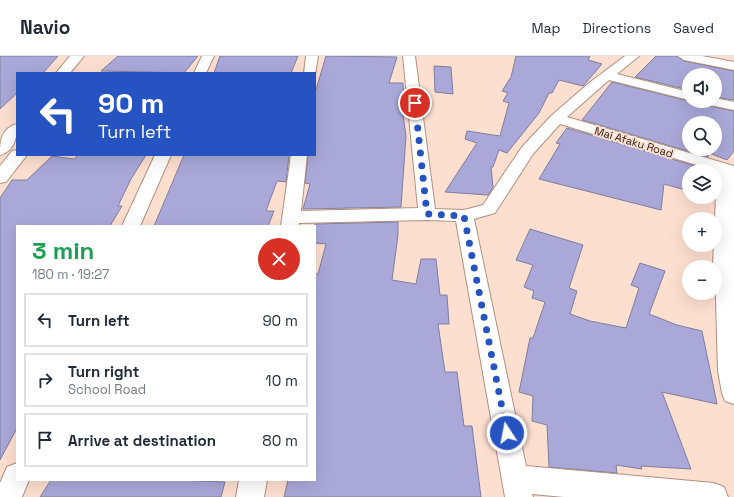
<!DOCTYPE html>
<meta charset="utf-8">
<style>
:root{--surface:#fff;--page:#f6f6f7;--text:#1f2937;--muted:#747a83;--line:#e0e1e3}
body{margin:0;font-family:"Space Grotesk",sans-serif;background:var(--page);color:var(--text);height:100vh;display:flex;flex-direction:column;font-size:15px;white-space:nowrap}
*{box-sizing:border-box;margin:0}
p{font-size:13px;color:var(--muted)}
.icon{flex:none;width:22px;height:22px;fill:none;stroke:currentColor;stroke-width:2;stroke-linecap:round;stroke-linejoin:round}
.map{position:relative;flex:1;overflow:hidden}
.side{position:absolute;left:16px;top:169px;width:300px;height:256px;display:flex;flex-direction:column;background:var(--surface);border-radius:0px;box-shadow:0 4px 16px #0002}
.side>*{flex:none}
.banner{position:absolute;left:16px;top:16px;width:300px;height:84px;border-radius:0px;box-shadow:0 4px 16px #0002;background:#2553c1;color:#fff;overflow:hidden}
.controls{position:absolute;left:682px;top:12px;display:grid;gap:8px}
.controls a{display:grid;place-items:center;width:40px;height:40px;border-radius:50%;background:var(--surface);box-shadow:0 4px 16px #0002;font-size:20px}
.pin{position:absolute;display:grid;place-items:center;width:34px;height:34px;color:#fff;margin:-17px;border:2px solid #fff;border-radius:50%;box-shadow:0 1px 4px #0007}
.me{position:absolute;width:44px;margin:-22px;rotate:349deg;stroke-linejoin:round;filter:drop-shadow(0 0 3px #0008)}
.turn{display:flex;align-items:center;gap:14px;height:84px;padding:0 16px;font-size:18px}
.turn .icon{width:52px;height:52px;stroke-width:2.5}
.turn b{display:block;font-size:28px;line-height:34px}
.round{display:grid;place-items:center;flex:none;width:42px;height:42px;border-radius:21px;background:var(--page)}
.overview{display:flex;align-items:center;justify-content:space-between;height:68px;padding:0 16px}
h1{font-size:24px;font-weight:700;line-height:30px;color:#1e9e55}
ul{padding:0;list-style:none}
li{display:flex;align-items:center;gap:12px;height:54px;margin:0 8px 6px;padding:0 8px;border:2px solid var(--line);border-radius:0px}
li div{flex:1}
li b{display:block;font-size:15px}
li em{font-style:normal}
header{display:flex;align-items:center;gap:24px;box-sizing:border-box;height:56px;padding:0 20px;background:var(--surface);border-bottom:1px solid var(--line)}
header strong{font-size:19px}
nav{display:flex;gap:22px;margin-inline-start:auto;font-size:14px}
.map>svg:first-child{display:block}
</style>
<header>
<strong>Navio</strong>
<nav><a>Map</a><a>Directions</a><a>Saved</a></nav>
</header>
<div class="map">
<svg width="734" height="441" viewBox="0 0 734 441">
<rect width="100%" height="100%" fill="#fddfd0"/>
<path fill="#a9a8d8" stroke="#7f7e9e" fill-rule="evenodd" d="M 0,0 L 58,0 L 43,17 L 17,17 L 17,37 L 0,53 Z
M 118,0 L 198,0 L 184,17 L 101,15 Z
M 220,0 L 298,0 L 291,17 L 214,17 Z
M 326,0 L 397,1 L 389,27 L 403,27 L 404,44 L 402,51 L 406,80 L 401,151 L 303,153 L 310,128 L 305,127 L 308,99 L 315,99 L 315,37 Z
M 516,0 L 590,0 L 588,4 L 602,8 L 583,30 L 559,24 L 552,37 L 549,37 L 539,57 L 507,97 L 499,94 L 493,111 L 491,111 L 493,131 L 488,139 L 445,136 L 477,87 L 465,83 L 467,75 L 500,80 L 509,47 L 503,45 L 508,37 L 502,35 L 511,21 Z
M 656,0 L 677,0 L 684,5 L 734,15 L 734,44 L 715,41 L 715,19 L 689,19 L 689,34 L 635,21 Z
M 434,10 L 451,11 L 453,38 L 435,36 Z
M 612,26 L 689,45 L 702,45 L 705,49 L 734,55 L 734,95 L 727,104 L 709,97 L 708,101 L 582,64 ZM 689,67 L 715,67 L 715,93 L 689,93 Z
M 567,72 L 702,112 L 701,115 L 689,115 L 689,135 L 664,128 L 661,154 L 539,123 L 560,88 L 556,87 Z
M 78,99 L 146,99 L 131,123 L 118,150 L 122,150 L 110,170 L 17,170 L 17,372 L 0,404 L 0,142 L 12,124 L 27,124 L 52,100 L 74,103 Z
M 184,99 L 289,99 L 286,126 L 277,125 L 266,155 L 274,155 L 268,170 L 154,170 Z
M 398,166 L 398,179 L 392,224 L 416,228 L 421,203 L 436,203 L 440,239 L 447,239 L 449,268 L 438,268 L 445,316 L 457,316 L 464,370 L 472,370 L 481,441 L 284,441 L 288,424 L 315,424 L 315,218 L 318,218 L 326,188 L 315,187 L 315,168 Z
M 530,173 L 583,189 L 569,232 L 577,235 L 570,258 L 590,265 L 626,272 L 639,232 L 631,229 L 640,207 L 665,215 L 649,258 L 677,269 L 702,275 L 717,348 L 662,336 L 691,413 L 641,410 L 642,413 L 616,409 L 617,417 L 549,411 L 547,369 L 532,365 L 533,340 L 519,336 L 530,282 L 533,282 L 545,246 L 532,242 L 534,235 L 524,231 L 533,209 L 516,204 Z
M 51,424 L 180,424 L 225,426 L 221,441 L 40,441 Z"/>
<g fill="none" stroke-linecap="round" stroke-linejoin="round">
<g stroke="#b28f7e" stroke-width="2">
<path id="minor" d="M 202,0 L 214,0 L 206,17 L 194,17 Z
M 306,0 L 318,0 L 315,19 L 315,17 L 304,17 Z
M 403,0 L 415,0 L 435,153 L 464,154 L 483,149 L 522,91 L 551,60 L 589,27 L 625,0 L 639,0 L 617,18 L 689,36 L 689,44 L 609,24 L 567,61 L 734,110 L 734,348 L 725,345 L 722,337 L 718,315 L 715,211 L 713,209 L 717,115 L 560,68 L 533,98 L 495,157 L 474,163 L 526,410 L 714,427 L 724,431 L 728,441 L 564,441 L 532,438 L 533,441 L 505,441 L 456,165 L 427,164 L 299,167 L 299,170 L 281,170 L 291,99 L 307,99 L 301,155 L 418,152 Z
M 678,0 L 702,0 L 734,6 L 734,14 L 684,4 Z
M 715,42 L 734,46 L 734,54 L 705,48 L 703,45 L 715,45 Z
M 155,99 L 171,99 L 140,170 L 122,170 Z
M 17,407 L 17,424 L 29,424 L 22,441 L 0,441 L 0,427 L 7,411 Z
M 239,424 L 267,424 L 264,441 L 236,441 Z"/>
</g>
<g stroke="#b28f7e" stroke-width="2">
<path id="tertiary" d="M 70,0 L 84,0 L 70,17 L 56,17 Z
M 17,68 C 17,81 15,95 0,99 C 0,86 1,72 17,68 Z
M 17,94 L 17,99 L 27,99 L 6,126 L 0,127 L 0,110 L 12,95 Z"/>
</g>
<use href="#minor" fill="#fff" fill-rule="evenodd"/>
<use href="#tertiary" fill="#fff" fill-rule="evenodd"/>
</g>
<g fill="none" stroke-linecap="round" stroke-linejoin="round">
<path stroke="#2553c1" stroke-width="7" stroke-dasharray="0 12.6" d="M 415,47 L 427,158 L 464,160 L 507,377"/>
</g>
<g text-anchor="middle" dominant-baseline="central" stroke-width="4" stroke-linejoin="round" paint-order="stroke">
<g font-size="11" fill="#2e211a" stroke="#fddfd0">
<text transform="translate(634 86) rotate(17)">Mai Afaku Road</text>
</g>
</g>
</svg>
<div class="controls">
<a><svg class="icon" aria-label="sound" viewBox="0 0 24 24"><path d="M4 9h4l5-4v14l-5-4H4zM17 9q2 3 0 6"/></svg></a>
<a><svg class="icon" aria-label="search" viewBox="0 0 24 24"><circle cx="10" cy="10" r="6"/><path d="M15 15l6 6"/></svg></a>
<a><svg class="icon" aria-label="layers" viewBox="0 0 24 24"><path d="M12 4l9 5-9 5-9-5zM3 14l9 5 9-5"/></svg></a>
<a>+</a>
<a>−</a>
</div>
<div class="pin" style="left:415px;top:47px;background:#d93025"><svg class="icon" aria-label="arrive" viewBox="0 0 24 24"><path d="M6 21V4h12l-3 4 3 4H6"/></svg></div>
<svg class="me" style="left:507px;top:377px" viewBox="-20 -20 40 40"><circle r="17" fill="#2553c1" stroke="#fff" stroke-width="3"/><path d="M0-11L8 9 0 5-8 9z" fill="#fff"/></svg>
<div class="banner">
<div class="turn"><svg class="icon" aria-label="left" viewBox="0 0 24 24"><path d="M17 20v-9H6M10 6l-5 5 5 5"/></svg><div><b>90 m</b>Turn left</div></div>
</div>
<section class="side">
<div class="overview"><div><h1>3 min</h1><p>180 m · 19:27</p></div><a class="round" style="background:#d93025;color:#fff"><svg class="icon" aria-label="close" viewBox="0 0 24 24"><path d="M6 6l12 12M18 6L6 18"/></svg></a></div>
<ul>
<li><svg class="icon" aria-label="left" viewBox="0 0 24 24"><path d="M17 20v-9H6M10 6l-5 5 5 5"/></svg><div><b>Turn left</b></div><em>90 m</em></li>
<li><svg class="icon" aria-label="right" viewBox="0 0 24 24"><path d="M7 20v-9h11M14 6l5 5-5 5"/></svg><div><b>Turn right</b><p>School Road</p></div><em>10 m</em></li>
<li><svg class="icon" aria-label="arrive" viewBox="0 0 24 24"><path d="M6 21V4h12l-3 4 3 4H6"/></svg><div><b>Arrive at destination</b></div><em>80 m</em></li>
</ul>
</section>
</div>
